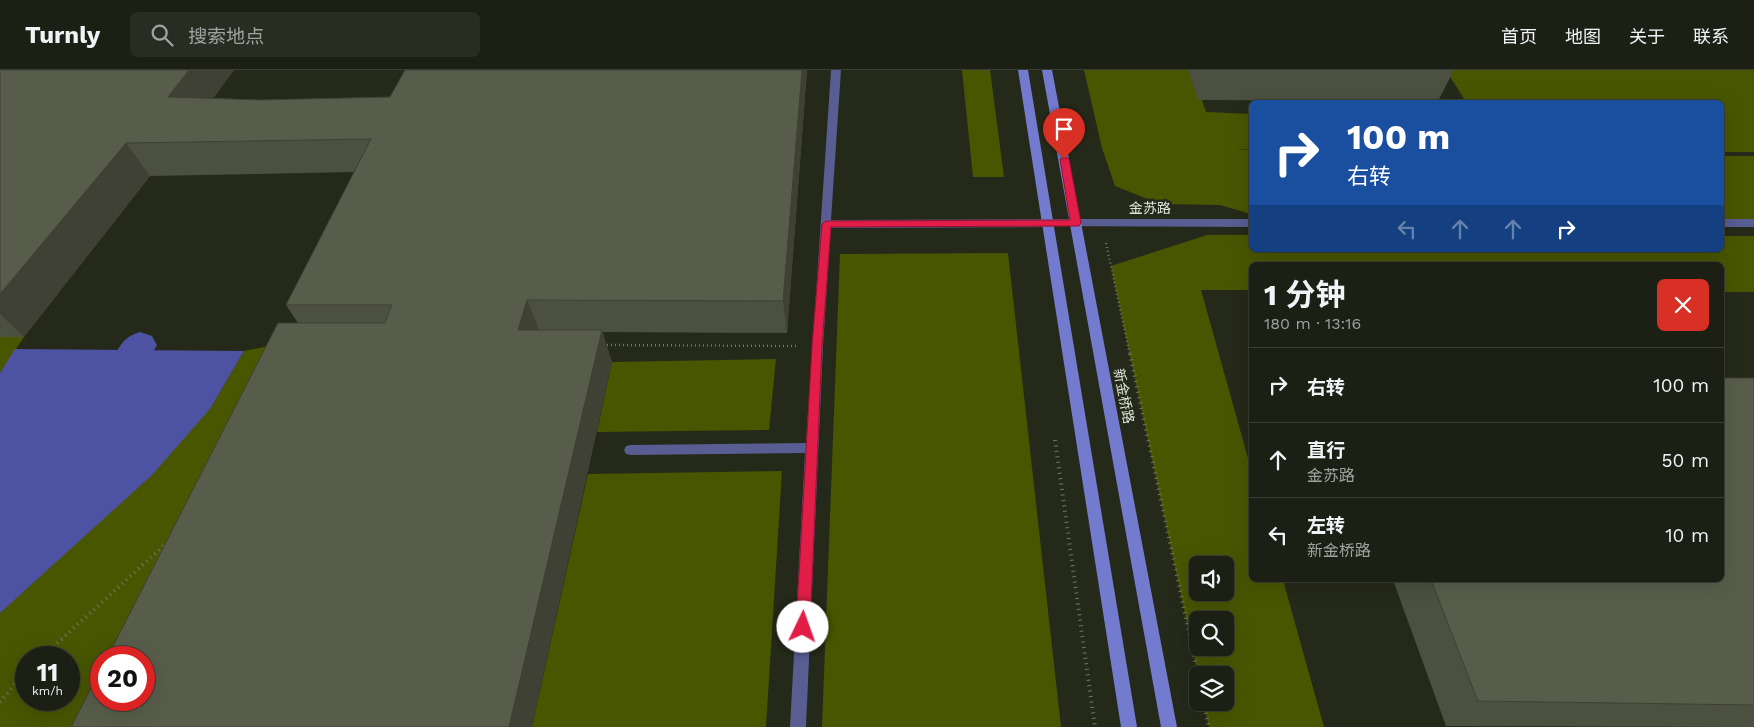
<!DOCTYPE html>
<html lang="zh">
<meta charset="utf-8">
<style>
:root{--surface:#1c1f13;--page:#292c21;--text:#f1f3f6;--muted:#a0a2a0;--line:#3a3d33}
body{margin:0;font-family:"Work Sans","Noto Sans SC",sans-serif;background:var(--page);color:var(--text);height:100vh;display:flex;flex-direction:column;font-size:19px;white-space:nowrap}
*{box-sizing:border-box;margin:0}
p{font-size:16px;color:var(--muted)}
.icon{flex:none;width:28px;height:28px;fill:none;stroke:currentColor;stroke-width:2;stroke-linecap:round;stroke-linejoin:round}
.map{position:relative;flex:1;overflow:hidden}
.drawer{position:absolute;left:1249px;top:192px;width:475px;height:320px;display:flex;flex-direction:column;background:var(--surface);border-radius:8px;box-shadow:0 5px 20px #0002,0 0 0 1px var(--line)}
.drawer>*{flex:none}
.hud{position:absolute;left:1249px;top:30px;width:475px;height:152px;border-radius:8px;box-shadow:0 5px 20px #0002,0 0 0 1px var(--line);background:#1a4fa0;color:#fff;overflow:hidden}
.buttons{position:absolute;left:1189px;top:486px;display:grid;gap:10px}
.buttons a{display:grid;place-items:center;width:45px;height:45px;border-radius:8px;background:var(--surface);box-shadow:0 5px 20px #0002,0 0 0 1px var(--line);font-size:25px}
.speed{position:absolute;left:15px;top:576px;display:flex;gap:10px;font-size:25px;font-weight:700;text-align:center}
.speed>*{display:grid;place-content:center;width:65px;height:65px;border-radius:50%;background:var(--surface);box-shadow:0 5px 20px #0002,0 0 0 1px var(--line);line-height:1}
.speed small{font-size:12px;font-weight:400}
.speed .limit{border:8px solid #d22;background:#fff;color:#111}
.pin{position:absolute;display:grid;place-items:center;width:42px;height:42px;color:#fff;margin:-51px -21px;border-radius:50% 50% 50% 0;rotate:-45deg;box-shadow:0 0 5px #0007}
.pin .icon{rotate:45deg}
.me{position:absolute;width:55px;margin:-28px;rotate:3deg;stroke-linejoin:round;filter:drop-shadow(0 0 4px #0008)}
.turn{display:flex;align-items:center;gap:18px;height:105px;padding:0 15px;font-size:22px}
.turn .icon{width:65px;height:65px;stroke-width:2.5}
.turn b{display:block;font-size:35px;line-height:42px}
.lanes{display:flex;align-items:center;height:48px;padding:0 15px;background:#0003;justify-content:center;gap:25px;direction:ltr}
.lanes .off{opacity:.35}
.round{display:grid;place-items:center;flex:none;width:52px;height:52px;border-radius:8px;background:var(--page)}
.head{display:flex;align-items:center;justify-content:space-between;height:85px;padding:0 15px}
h1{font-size:30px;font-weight:700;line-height:38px}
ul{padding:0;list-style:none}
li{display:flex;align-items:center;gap:15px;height:75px;padding:0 15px;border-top:1px solid var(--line)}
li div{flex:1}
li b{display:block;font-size:19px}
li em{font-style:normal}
header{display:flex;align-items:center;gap:30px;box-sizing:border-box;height:70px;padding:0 25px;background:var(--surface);border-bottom:1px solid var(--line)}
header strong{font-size:24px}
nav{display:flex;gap:28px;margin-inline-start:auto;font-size:18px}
.search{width:350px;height:45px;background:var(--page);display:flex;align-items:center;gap:12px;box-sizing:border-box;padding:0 18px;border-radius:8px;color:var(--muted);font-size:19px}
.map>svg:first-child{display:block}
</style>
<header>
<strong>Turnly</strong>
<div class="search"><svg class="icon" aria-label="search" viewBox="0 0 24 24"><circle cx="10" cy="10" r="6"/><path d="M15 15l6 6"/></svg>搜索地点</div>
<nav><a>首页</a><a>地图</a><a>关于</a><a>联系</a></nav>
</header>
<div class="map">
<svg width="1754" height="657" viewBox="0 0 1754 657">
<rect width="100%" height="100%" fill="#252919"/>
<path fill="#485600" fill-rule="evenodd" d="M 962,0 L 990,0 L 1004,107 L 973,107 Z
M 1084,0 L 1192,0 L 1206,42 L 1251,44 L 1251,79 L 1237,80 L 1251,80 L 1251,144 L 1220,135 L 1160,134 L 1115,116 L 1102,78 Z
M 1446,0 L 1754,0 L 1754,82 L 1721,82 L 1721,32 L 1466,32 Z
M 1721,86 L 1754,86 L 1754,153 L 1721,153 Z
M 1207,165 L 1251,165 L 1251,180 L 1721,180 L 1721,166 L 1754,166 L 1754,222 L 1721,222 L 1721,195 L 1251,195 L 1251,220 L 1201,220 L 1251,399 L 1251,510 L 1283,510 L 1324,657 L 1209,657 L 1203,633 L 1225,632 L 1225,605 L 1198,605 L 1111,196 ZM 1198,495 L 1225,495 L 1225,522 L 1198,522 ZM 1198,550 L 1225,550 L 1225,578 L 1198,578 Z
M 1008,183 L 1061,657 L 822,657 L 840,184 Z
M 0,267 L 24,267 L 0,303 Z
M 308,268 L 144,588 L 101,588 L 101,630 L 122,657 L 0,657 L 0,543 L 210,339 L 244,281 ZM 26,588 L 69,588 L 69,630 L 26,630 Z
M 776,289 L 769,360 L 597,362 L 612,292 Z
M 782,401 L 766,657 L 532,657 L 588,404 Z"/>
<path fill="#4e52a2" d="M 15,279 L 244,281 L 210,339 L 152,405 L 0,543 L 0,303 Z"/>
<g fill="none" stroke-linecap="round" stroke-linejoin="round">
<path fill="#4e52a2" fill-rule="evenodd" d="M 140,262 L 152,266 L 157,275 C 148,292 141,296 122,290 L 117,281 C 123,270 128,266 140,262 Z"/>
<path stroke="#727568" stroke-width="2.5" stroke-dasharray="1 3" stroke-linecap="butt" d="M 1106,173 L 1130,285
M 603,275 L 796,276"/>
<path stroke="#727568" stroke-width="4" stroke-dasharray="1 4.5" stroke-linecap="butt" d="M 1130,284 L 1198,605
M 1055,370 L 1095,657
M 41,588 L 168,472
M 0,632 L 26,601
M 1203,632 L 1209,657"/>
<path fill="#585d92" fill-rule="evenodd" d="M 831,0 L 841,0 L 831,150 L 1048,149 L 1053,153 L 1048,157 L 831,158 L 823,276 L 806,657 L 790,657 L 805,383 L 631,385 L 626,384 L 624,380 L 626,376 L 631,375 L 806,373 Z"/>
<path fill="#585d92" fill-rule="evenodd" d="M 1048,149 L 1251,149 L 1251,157 L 1044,156 L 1043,153 L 1044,150 Z
M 1721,149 L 1754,149 L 1754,157 L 1721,157 Z"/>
<path fill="#737bcf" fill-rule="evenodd" d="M 1018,0 L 1028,0 L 1137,657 L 1121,657 Z
M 1042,0 L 1052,0 L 1177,657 L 1161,657 Z"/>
</g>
<path fill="#4c5040" d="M 0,0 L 234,0 L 213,28 L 261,30 L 390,27 L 405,0 L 807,0 L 787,263 L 602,262 L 612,292 L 298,253 L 286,235 L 354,102 L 150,106 L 24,267 L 0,267 Z
M 1188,0 L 1454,0 L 1438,31 L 1198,30 Z
M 1754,308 L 1754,657 L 1446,656 L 1393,510 L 1721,510 Z"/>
<path fill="#3e4134" d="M 189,0 L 234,0 L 190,60 L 168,27 Z
M 802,0 L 807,0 L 787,263 L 783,231 Z
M 126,73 L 150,106 L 24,267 L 0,244 L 0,224 Z
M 527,230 L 540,262 L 518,260 Z
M 602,260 L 612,292 L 532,657 L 509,657 Z"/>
<path fill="#585d4b" stroke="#3e4134" d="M 0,0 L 189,0 L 168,27 L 261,30 L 390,27 L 405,0 L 802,0 L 783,231 L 527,230 L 518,260 L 602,260 L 509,657 L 71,657 L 101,599 L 101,630 L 144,630 L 144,588 L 107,588 L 278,253 L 385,253 L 392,235 L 286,235 L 371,69 L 126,73 L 0,224 Z
M 1721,308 L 1754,308 L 1754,635 L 1478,631 L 1431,510 L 1721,510 Z"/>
<path fill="#e11d48" stroke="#92132f" d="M 1064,86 L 1069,89 L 1081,153 L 1079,156 L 831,157 L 822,276 L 810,557 L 808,562 L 803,564 L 798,562 L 796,557 L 812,276 L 822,154 L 826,151 L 1070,150 L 1060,89 Z"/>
<g text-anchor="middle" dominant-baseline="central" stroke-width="5" stroke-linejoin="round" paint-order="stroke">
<g font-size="14" fill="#dfe2d8" stroke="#252919">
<text x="1150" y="138">金苏路</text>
<text transform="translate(1124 326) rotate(79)">新金桥路</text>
</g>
</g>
</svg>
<div class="buttons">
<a><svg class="icon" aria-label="sound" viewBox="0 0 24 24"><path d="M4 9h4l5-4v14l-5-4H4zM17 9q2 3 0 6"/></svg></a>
<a><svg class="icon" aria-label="search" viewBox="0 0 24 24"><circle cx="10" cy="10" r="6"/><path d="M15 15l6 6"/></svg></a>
<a><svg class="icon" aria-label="layers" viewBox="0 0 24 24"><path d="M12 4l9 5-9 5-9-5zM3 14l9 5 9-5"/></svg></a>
</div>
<div class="speed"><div>11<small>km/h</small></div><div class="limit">20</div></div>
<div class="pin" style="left:1064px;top:89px;background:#d93025"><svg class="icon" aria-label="arrive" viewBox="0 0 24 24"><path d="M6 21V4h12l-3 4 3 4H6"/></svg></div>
<svg class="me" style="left:803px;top:557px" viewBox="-20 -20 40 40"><circle r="19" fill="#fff"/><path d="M0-13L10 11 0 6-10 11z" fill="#e11d48"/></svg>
<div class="hud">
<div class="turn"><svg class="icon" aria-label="right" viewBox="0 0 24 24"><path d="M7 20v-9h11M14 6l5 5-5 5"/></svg><div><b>100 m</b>右转</div></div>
<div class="lanes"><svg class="icon off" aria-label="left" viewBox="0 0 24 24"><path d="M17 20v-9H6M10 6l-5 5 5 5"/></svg><svg class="icon off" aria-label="ahead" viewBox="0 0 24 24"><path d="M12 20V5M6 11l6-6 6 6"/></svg><svg class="icon off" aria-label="ahead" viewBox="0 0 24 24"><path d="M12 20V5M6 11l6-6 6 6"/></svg><svg class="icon" aria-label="right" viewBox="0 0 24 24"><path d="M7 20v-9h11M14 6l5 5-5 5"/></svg></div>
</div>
<section class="drawer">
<div class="head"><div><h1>1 分钟</h1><p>180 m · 13:16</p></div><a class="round" style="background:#d93025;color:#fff"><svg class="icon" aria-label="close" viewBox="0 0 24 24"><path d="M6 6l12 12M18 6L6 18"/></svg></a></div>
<ul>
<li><svg class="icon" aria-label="right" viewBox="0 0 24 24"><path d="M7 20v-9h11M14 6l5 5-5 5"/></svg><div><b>右转</b></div><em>100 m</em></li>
<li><svg class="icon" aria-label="ahead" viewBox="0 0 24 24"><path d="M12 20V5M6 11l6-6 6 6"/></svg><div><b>直行</b><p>金苏路</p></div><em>50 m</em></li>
<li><svg class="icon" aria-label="left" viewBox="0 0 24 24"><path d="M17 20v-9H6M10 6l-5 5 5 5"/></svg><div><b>左转</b><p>新金桥路</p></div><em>10 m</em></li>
</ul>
</section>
</div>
